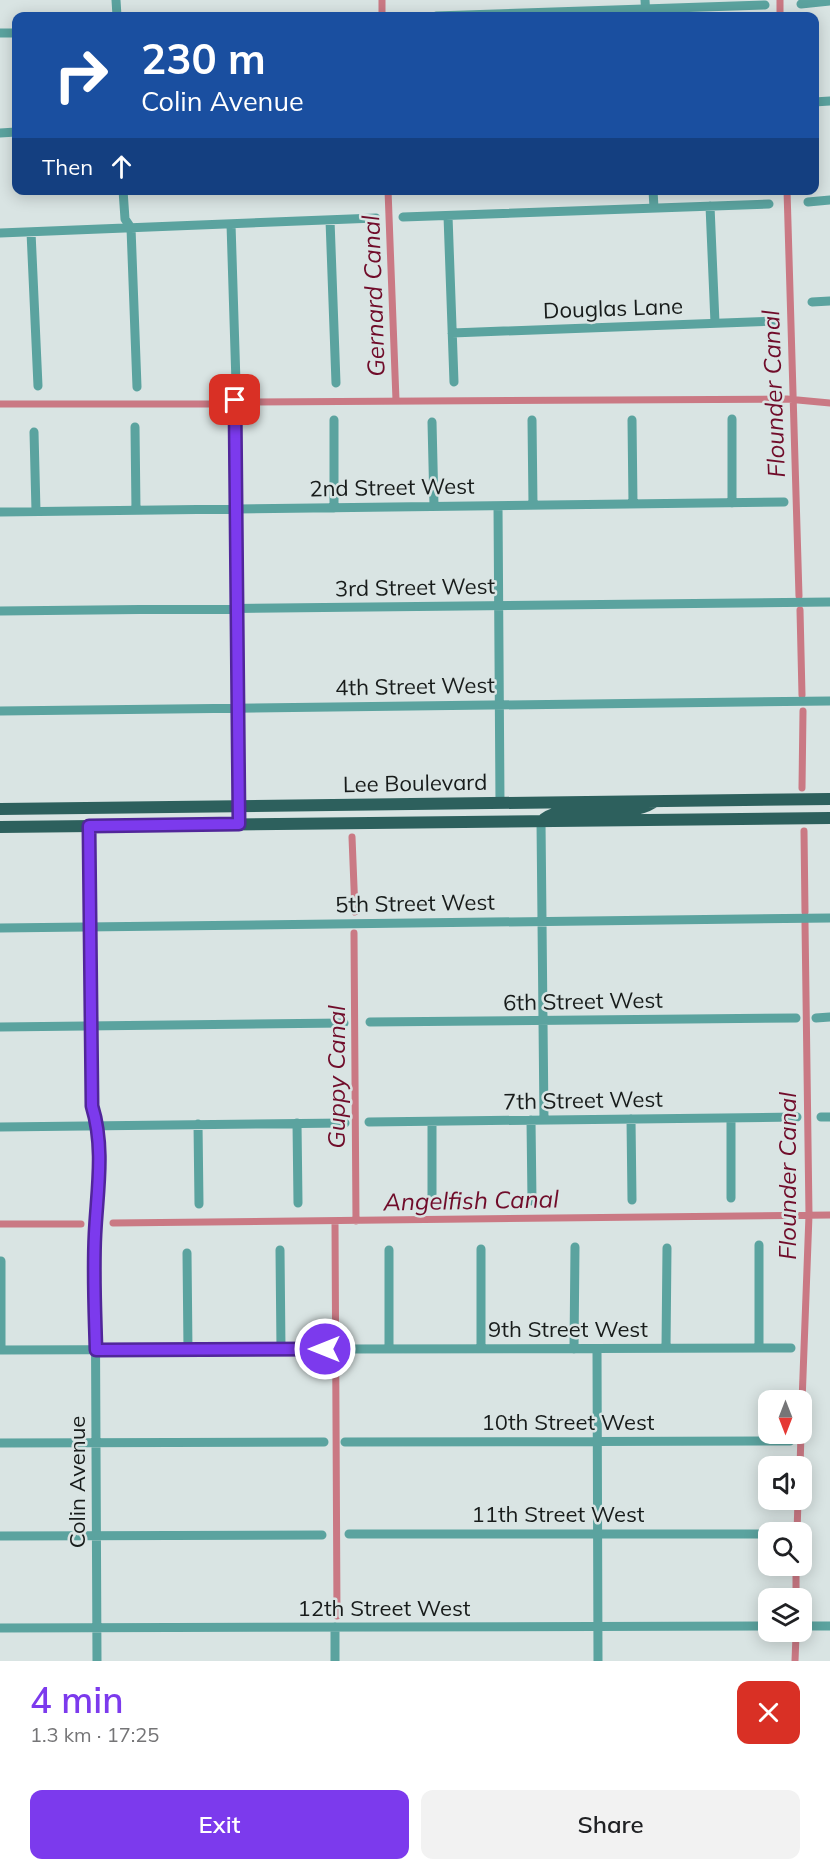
<!DOCTYPE html>
<meta charset="utf-8">
<style>
:root{--surface:#fff;--page:#f2f2f2;--text:#202124;--muted:#757577;--accent:#7c3aed}
body{margin:0;font-family:Mulish,sans-serif;background:var(--page);color:var(--text);height:100vh;display:flex;flex-direction:column;font-size:22px;white-space:nowrap}
*{box-sizing:border-box;margin:0}
p{font-size:20px;color:var(--muted)}
.icon{flex:none;width:33px;height:33px;fill:none;stroke:currentColor;stroke-width:2;stroke-linecap:round;stroke-linejoin:round}
.map{position:relative;height:1661px;overflow:hidden}
.details{display:flex;flex-direction:column;background:var(--surface);flex:1}
.details>*{flex:none}
.banner{position:absolute;left:12px;top:12px;width:807px;height:183px;border-radius:12px;box-shadow:0 3px 15px #0003;background:#1a4fa0;color:#fff;overflow:hidden}
.needle{width:39px;rotate:180deg}
.controls{position:absolute;left:758px;top:1390px;display:grid;gap:12px}
.controls a{display:grid;place-items:center;width:54px;height:54px;border-radius:12px;background:var(--surface);box-shadow:0 3px 15px #0003;font-size:30px}
.pin{position:absolute;display:grid;place-items:center;width:51px;height:51px;color:#fff;margin:-26px;border-radius:12px;box-shadow:0 3px 9px #0006}
.me{position:absolute;width:66px;margin:-33px;rotate:270deg;stroke-linejoin:round;filter:drop-shadow(0 0 4px #0008)}
.turn{display:flex;align-items:center;gap:21px;height:126px;padding:0 30px;font-size:27px}
.turn .icon{width:78px;height:78px;stroke-width:2.5}
.turn b{display:block;font-size:42px;line-height:51px}
.then{display:flex;align-items:center;height:57px;padding:0 30px;background:#0003;gap:12px;font-size:22px}
.round{display:grid;place-items:center;flex:none;width:63px;height:63px;border-radius:12px;background:var(--page)}
.summary{display:flex;align-items:center;justify-content:space-between;height:102px;padding:0 30px}
h1{font-size:36px;font-weight:600;line-height:45px;color:var(--accent)}
.button{display:flex;gap:12px;margin-top:auto;padding:12px 30px}
.button a{flex:1;height:69px;border-radius:12px;background:var(--accent);color:#fff;font-size:24px;font-weight:600;line-height:69px;text-align:center}
.button a+a{background:var(--page);color:var(--text)}
.map>svg:first-child{display:block}
</style>
<div class="map">
<svg width="830" height="1661" viewBox="0 0 830 1661">
<rect width="100%" height="100%" fill="#d9e4e3"/>
<g fill="none" stroke-linecap="round" stroke-linejoin="round">
<path stroke="#ca7984" stroke-width="7" d="M 382,0 L 382,16
M 780,0 L 780,16
M 388,190 L 396,400
M 787,190 L 799,596
M 251,402 L 787,399 L 830,403
M 0,404 L 221,404
M 800,610 L 802,695
M 802,788 L 803,711
M 804,831 L 805,912
M 352,837 L 355,912
M 354,933 L 356,1221
M 335,1222 L 337,1616
M 113,1223 L 830,1215
M 0,1224 L 81,1224
M 801,1429 L 809,1215 L 805,923
M 800,1467 L 801,1434
M 797,1533 L 798,1500
M 796,1566 L 796,1599
M 795,1661 L 796,1635"/>
<path stroke="#5ba39f" stroke-width="9" d="M 116,0 L 117,16
M 645,0 L 646,16
M 801,4 L 830,1
M 436,16 L 765,5
M 0,33 L 16,33
M 814,102 L 830,101
M 0,133 L 16,132
M 123,190 L 125,219 L 131,228 L 137,387
M 653,190 L 654,208
M 808,202 L 830,200
M 710,206 L 715,323
M 448,216 L 454,382
M 403,217 L 769,204
M 330,220 L 336,383
M 231,224 L 236,383 L 233,442 L 239,824
M 31,232 L 38,386
M 0,233 L 376,218
M 812,302 L 830,301
M 452,333 L 776,321
M 732,419 L 732,503
M 334,420 L 334,508
M 532,420 L 533,505
M 632,420 L 633,504
M 432,422 L 434,506
M 135,427 L 136,510
M 34,432 L 36,511
M 498,506 L 500,803
M 0,512 L 784,502
M 0,611 L 830,602
M 0,711 L 830,701
M 541,821 L 544,1120
M 89,826 L 92,1106 C 105,1147 99,1192 95,1234 L 97,1661
M 0,928 L 830,918
M 816,1018 L 830,1017
M 370,1022 L 796,1018
M 0,1027 L 344,1023
M 821,1117 L 830,1117
M 731,1118 L 731,1198
M 631,1119 L 632,1200
M 531,1120 L 532,1201
M 369,1122 L 797,1117
M 432,1122 L 432,1203
M 297,1123 L 298,1203
M 198,1124 L 199,1204
M 0,1127 L 345,1123
M 759,1245 L 759,1348
M 481,1249 L 481,1349
M 280,1250 L 281,1349
M 389,1250 L 389,1349
M 187,1253 L 188,1350
M 666,1348 L 667,1248
M 345,1349 L 791,1348
M 574,1349 L 575,1247
M 597,1349 L 598,1661
M 0,1350 L 325,1349
M 1,1350 L 1,1261
M 345,1442 L 790,1441
M 0,1443 L 324,1442
M 349,1534 L 768,1534
M 0,1536 L 322,1535
M 801,1626 L 830,1626
M 0,1628 L 768,1626
M 335,1661 L 335,1627"/>
<path stroke="#2d605d" stroke-width="12" d="M 0,809 L 830,799
M 544,819 C 571,799 621,823 654,802
M 0,827 L 830,818"/>
</g>
<g fill="none" stroke-linecap="round" stroke-linejoin="round">
<g stroke="#51269a" stroke-width="15">
<path id="route" d="M 235,400 L 239,824 L 89,826 L 92,1106 C 105,1148 97,1192 95,1234 C 93,1273 95,1312 96,1350 L 325,1349"/>
</g>
<use href="#route" stroke="#7c3aed" stroke-width="10"/>
</g>
<g text-anchor="middle" dominant-baseline="central" stroke-width="5" stroke-linejoin="round" paint-order="stroke">
<g font-size="22" fill="#181c1b" stroke="#d9e4e3">
<text transform="translate(613 308) rotate(-2)">Douglas Lane</text>
<text transform="translate(392 487) rotate(-1)">2nd Street West</text>
<text transform="translate(415 587) rotate(-1)">3rd Street West</text>
<text transform="translate(415 686) rotate(-1)">4th Street West</text>
<text transform="translate(415 783) rotate(-1)">Lee Boulevard</text>
<text transform="translate(415 903) rotate(-1)">5th Street West</text>
<text transform="translate(583 1001) rotate(-1)">6th Street West</text>
<text transform="translate(583 1100) rotate(-1)">7th Street West</text>
<text x="568" y="1329">9th Street West</text>
<text x="568" y="1422">10th Street West</text>
<text transform="translate(77 1482) rotate(-90)">Colin Avenue</text>
<text x="558" y="1514">11th Street West</text>
<text x="384" y="1608">12th Street West</text>
</g>
<g font-size="24" font-style="italic" fill="#700c2a" stroke="#d9e4e3">
<text transform="translate(373 296) rotate(-92)">Gernard Canal</text>
<text transform="translate(773 394) rotate(-92)">Flounder Canal</text>
<text transform="translate(336 1077) rotate(-90)">Guppy Canal</text>
<text transform="translate(787 1176) rotate(-90)">Flounder Canal</text>
<text transform="translate(471 1200) rotate(-1)">Angelfish Canal</text>
</g>
</g>
</svg>
<div class="controls">
<a><svg class="needle" viewBox="-14 -14 28 28"><path d="M0-13l5 13h-10z" fill="#e53935"/><path d="M0 13l5-13h-10z" fill="#757577"/></svg></a>
<a><svg class="icon" aria-label="sound" viewBox="0 0 24 24"><path d="M4 9h4l5-4v14l-5-4H4zM17 9q2 3 0 6"/></svg></a>
<a><svg class="icon" aria-label="search" viewBox="0 0 24 24"><circle cx="10" cy="10" r="6"/><path d="M15 15l6 6"/></svg></a>
<a><svg class="icon" aria-label="layers" viewBox="0 0 24 24"><path d="M12 4l9 5-9 5-9-5zM3 14l9 5 9-5"/></svg></a>
</div>
<div class="pin" style="left:235px;top:400px;background:#d93025"><svg class="icon" aria-label="arrive" viewBox="0 0 24 24"><path d="M6 21V4h12l-3 4 3 4H6"/></svg></div>
<svg class="me" style="left:325px;top:1349px" viewBox="-20 -20 40 40"><circle r="17" fill="#7c3aed" stroke="#fff" stroke-width="3"/><path d="M0-11L8 9 0 5-8 9z" fill="#fff"/></svg>
<div class="banner">
<div class="turn"><svg class="icon" aria-label="right" viewBox="0 0 24 24"><path d="M7 20v-9h11M14 6l5 5-5 5"/></svg><div><b>230 m</b>Colin Avenue</div></div>
<div class="then">Then<svg class="icon" aria-label="ahead" viewBox="0 0 24 24"><path d="M12 20V5M6 11l6-6 6 6"/></svg></div>
</div>
</div>
<section class="details">
<div class="summary"><div><h1>4 min</h1><p>1.3 km · 17:25</p></div><a class="round" style="background:#d93025;color:#fff"><svg class="icon" aria-label="close" viewBox="0 0 24 24"><path d="M6 6l12 12M18 6L6 18"/></svg></a></div>
<div class="button"><a>Exit</a><a>Share</a></div>
</section>
